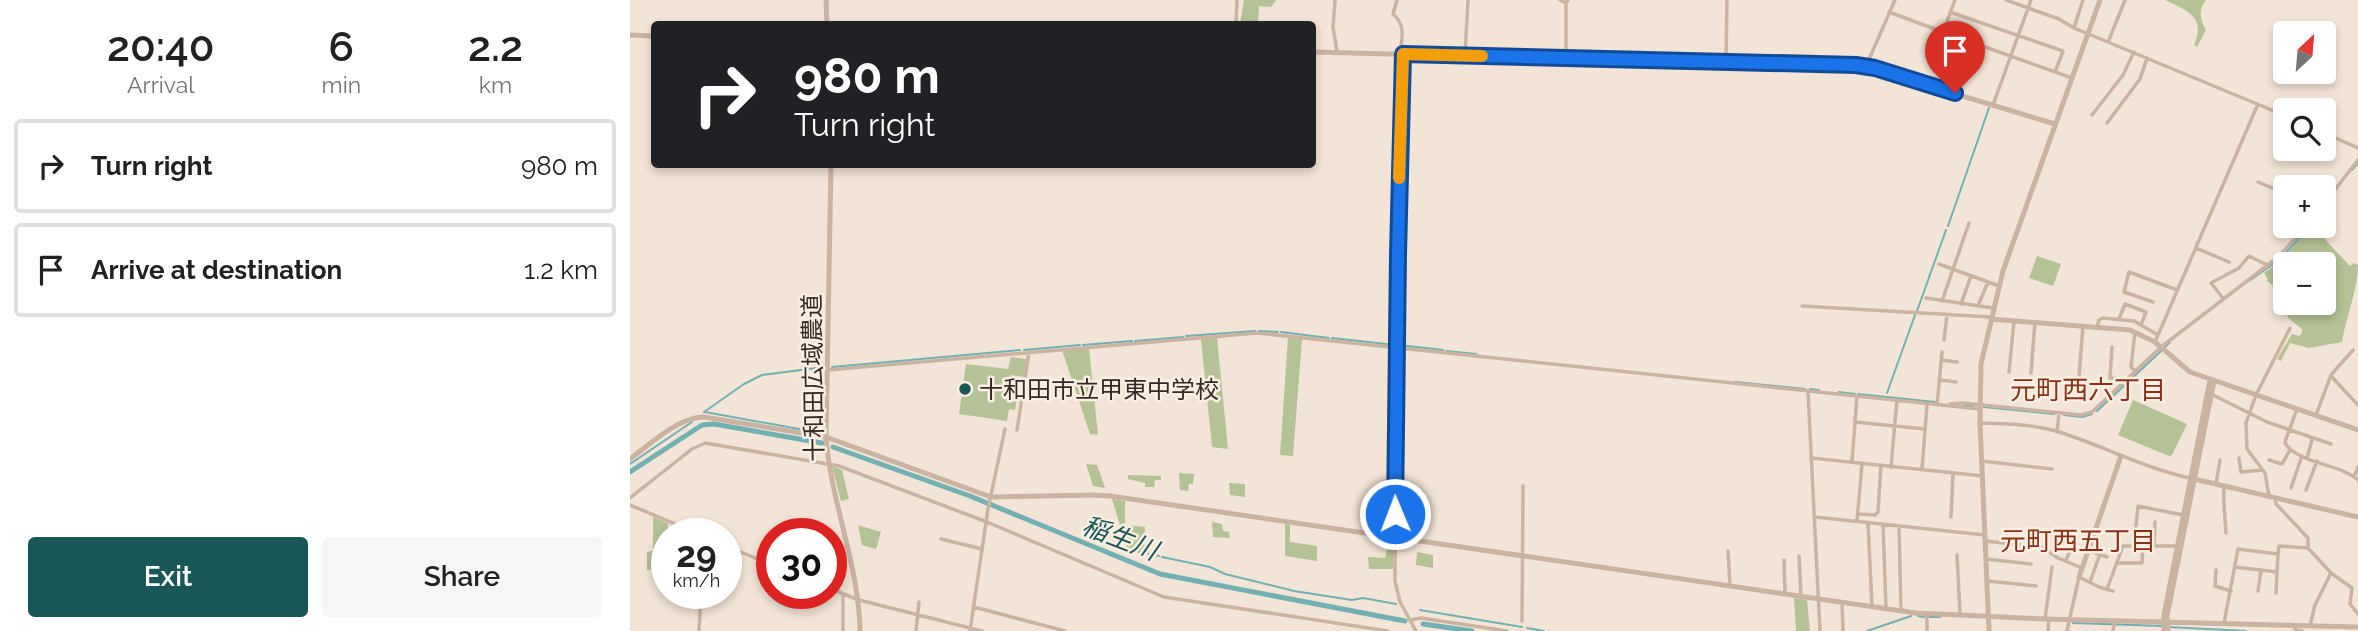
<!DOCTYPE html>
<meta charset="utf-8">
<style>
:root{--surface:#fff;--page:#f6f6f6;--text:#202124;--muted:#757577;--line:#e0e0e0;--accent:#185658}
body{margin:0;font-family:Raleway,"Noto Sans JP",sans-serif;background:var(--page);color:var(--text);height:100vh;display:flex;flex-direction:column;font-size:26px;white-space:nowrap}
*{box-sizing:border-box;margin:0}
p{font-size:23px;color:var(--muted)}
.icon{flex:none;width:38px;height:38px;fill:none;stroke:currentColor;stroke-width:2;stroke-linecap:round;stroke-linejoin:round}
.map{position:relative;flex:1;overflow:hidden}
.sheet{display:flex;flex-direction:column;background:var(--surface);width:630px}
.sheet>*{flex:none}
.hud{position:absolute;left:21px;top:21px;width:665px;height:147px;border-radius:7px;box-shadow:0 4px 10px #0003;background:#202124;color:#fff;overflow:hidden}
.needle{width:46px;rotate:26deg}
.buttons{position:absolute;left:1643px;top:21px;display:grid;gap:14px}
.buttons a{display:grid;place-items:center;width:63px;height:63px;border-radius:7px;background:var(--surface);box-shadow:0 4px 10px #0003;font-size:35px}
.speed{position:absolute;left:21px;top:518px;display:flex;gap:14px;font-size:35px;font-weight:700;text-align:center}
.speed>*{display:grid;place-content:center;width:91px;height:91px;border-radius:50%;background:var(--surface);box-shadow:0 4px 10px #0003;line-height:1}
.speed small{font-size:18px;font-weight:400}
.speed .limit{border:10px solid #d22;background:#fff;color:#111}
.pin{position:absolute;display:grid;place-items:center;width:60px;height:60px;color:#fff;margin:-72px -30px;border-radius:50% 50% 50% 0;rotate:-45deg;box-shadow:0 0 7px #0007}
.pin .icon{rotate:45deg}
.me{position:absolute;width:77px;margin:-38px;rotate:359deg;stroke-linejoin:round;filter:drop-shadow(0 0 5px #0008)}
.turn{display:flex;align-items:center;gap:24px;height:147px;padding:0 28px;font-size:32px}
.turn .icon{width:91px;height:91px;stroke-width:2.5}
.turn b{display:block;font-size:49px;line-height:60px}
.eta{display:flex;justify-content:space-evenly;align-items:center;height:119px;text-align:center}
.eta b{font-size:42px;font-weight:600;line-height:49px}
.cta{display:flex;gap:14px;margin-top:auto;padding:14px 28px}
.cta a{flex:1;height:80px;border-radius:7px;background:var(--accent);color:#fff;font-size:28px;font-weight:600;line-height:80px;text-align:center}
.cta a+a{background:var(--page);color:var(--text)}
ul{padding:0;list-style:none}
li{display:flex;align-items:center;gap:21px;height:94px;margin:0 14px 10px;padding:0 14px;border:4px solid var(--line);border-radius:7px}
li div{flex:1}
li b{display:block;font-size:26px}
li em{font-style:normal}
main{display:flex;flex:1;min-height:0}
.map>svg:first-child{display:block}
</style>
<main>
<section class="sheet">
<div class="eta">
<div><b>20:40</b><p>Arrival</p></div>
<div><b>6</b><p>min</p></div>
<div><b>2.2</b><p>km</p></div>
</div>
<ul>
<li><svg class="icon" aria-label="right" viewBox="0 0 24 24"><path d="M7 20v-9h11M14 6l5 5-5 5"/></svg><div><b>Turn right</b></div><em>980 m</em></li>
<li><svg class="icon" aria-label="arrive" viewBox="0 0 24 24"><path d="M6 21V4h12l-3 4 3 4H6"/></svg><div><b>Arrive at destination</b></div><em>1.2 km</em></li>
</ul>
<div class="cta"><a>Exit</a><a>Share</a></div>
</section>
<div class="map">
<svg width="1728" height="631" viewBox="0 0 1728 631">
<rect width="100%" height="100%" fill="#f2e4d6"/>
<path fill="#b4c295" d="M 614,0 L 646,0 L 641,7 L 629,6 L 628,24 L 610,24 Z
M 1535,0 L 1589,0 L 1576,0 C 1568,10 1570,20 1576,30 L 1567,47 L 1564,45 C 1576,17 1558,11 1535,0 Z
M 1681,226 L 1692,226 L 1693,228 L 1689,233 L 1720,266 L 1724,263 L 1728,265 C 1728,290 1716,316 1712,342 L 1679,348 L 1660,343 L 1651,361 L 1647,359 L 1662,334 L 1669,336 L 1672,333 L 1672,329 L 1657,317 L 1665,303 L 1694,303 L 1694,264 L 1656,264 L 1655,295 L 1637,281 L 1638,279 L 1634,273 L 1651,260 Z
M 1407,256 L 1431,264 L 1423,286 L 1399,278 Z
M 658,337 L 672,339 L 663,456 L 650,455 Z
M 587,338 L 598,449 L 582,447 L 571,339 Z
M 459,349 L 468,435 L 460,434 L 432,350 Z
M 381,357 L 396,359 L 394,377 L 379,375 L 390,379 L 385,410 L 379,409 L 377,421 L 329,414 L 336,364 L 378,369 Z
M 1503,400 L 1557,424 L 1542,455 L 1539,456 L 1488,435 Z
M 456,464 L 467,465 L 475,488 L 463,486 Z
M 202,466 L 212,470 L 219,499 L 211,501 Z
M 549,473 L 564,474 L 563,484 L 559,484 L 558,491 L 550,490 Z
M 498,475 L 531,476 L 531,480 L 525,480 L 524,487 L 515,487 L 515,483 L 498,479 Z
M 599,483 L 615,484 L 615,497 L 600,495 Z
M 482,499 L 495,501 L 495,525 L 515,527 L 514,552 L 497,548 Z
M 741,504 L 762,506 L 762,518 L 754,517 L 753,513 L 740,512 Z
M 23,517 L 38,523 L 37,570 L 17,570 L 17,552 L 23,551 Z
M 582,522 L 592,524 L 593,531 L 599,532 L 600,538 L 583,537 Z
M 655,524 L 660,525 L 660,542 L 687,546 L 687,561 L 655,556 Z
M 228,525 L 251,532 L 246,549 L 232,545 Z
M 757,549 L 764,550 L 763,569 L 739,569 L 738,557 L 755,558 Z
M 787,552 L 803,555 L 803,568 L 786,565 Z
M 1164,598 L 1177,600 L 1180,631 L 1166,631 Z"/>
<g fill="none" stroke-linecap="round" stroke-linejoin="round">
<path stroke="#73b0b1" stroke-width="2" d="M 1722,170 L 1728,163
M 1694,207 L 1699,200
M 1318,226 L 1359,108
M 1619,281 L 1650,259 L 1680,226
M 1287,311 L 1316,230
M 629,331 L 648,332
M 651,332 L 699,338
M 556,336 L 625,331
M 702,338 L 765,345
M 505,341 L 553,337
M 453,345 L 502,341
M 769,345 L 813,350
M 1535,347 L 1540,342
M 394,350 L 450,345
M 816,351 L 846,354
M 202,367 L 390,350
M 1106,382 L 1175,389
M 1180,389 L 1189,390
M 1209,392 L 1225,394
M 1257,393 L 1285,315
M 1228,394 L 1305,402
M 1334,405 L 1344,406
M 1354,407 L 1424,414
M 1467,411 L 1531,351
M 74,412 L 114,384 L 132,375 L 194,367
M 75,412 L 191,433
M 1434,415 L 1452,417 L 1462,414
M 0,464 L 62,422
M 486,547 L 529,556
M 532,557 L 580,567 L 595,574 L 664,591 L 722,600 L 733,598 L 766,604
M 790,610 L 892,627
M 1288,616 L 1294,617
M 1299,617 L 1310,617
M 1443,623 L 1533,626
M 1538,627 L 1616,631
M 897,628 L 914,631
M 1237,631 L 1281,616"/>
<path stroke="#73b0b1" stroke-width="5" d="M 203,447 L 340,496 L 530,574 L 775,621
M 0,472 L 72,425 L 84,424 L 192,443
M 793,624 L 842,631"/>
<path stroke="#cbb3a2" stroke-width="3.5" d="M 705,0 L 703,27 L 707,52
M 767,0 L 763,14 C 776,25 772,38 770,54
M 930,0 L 936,3
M 1325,0 L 1313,32 L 1442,78
M 1376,0 L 1429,19 L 1444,28
M 1453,0 L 1444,28 L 1656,116
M 1259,12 L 1313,32
M 1320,12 L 1433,51 L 1425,72
M 606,24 L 607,0
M 1479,40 L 1495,0
M 835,55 L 838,0
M 936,58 L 936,3 L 938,0
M 1096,63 L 1097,0
M 1236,66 L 1265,0
M 1363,105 L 1401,0
M 1462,115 L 1493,75 L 1504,52
M 1477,123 L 1510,79 L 1517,58
M 1694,133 L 1728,148
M 1628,182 L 1656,194
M 1664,187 L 1665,187
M 1694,204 L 1728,160
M 768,206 L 765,581 L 770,602 L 786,631
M 1566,248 L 1599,262
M 1309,264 L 1369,286
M 1296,298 L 1363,308
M 1593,298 L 1581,283 L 1609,268 L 1619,256 L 1637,265
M 1312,301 L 1339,223
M 1523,302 L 1494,292 L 1499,272 L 1547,290
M 1331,304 L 1341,276
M 1172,306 L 1361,317
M 1348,306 L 1358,282
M 1489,319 L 1495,304 L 1516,312 L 1511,325
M 1467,327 L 1469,320 L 1473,318 L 1504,321 L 1528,335
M 1505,332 L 1501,367 L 1505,371
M 1314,340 L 1317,315
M 1525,342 L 1628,104
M 1482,347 L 1480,378 L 1496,379
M 1312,360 L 1327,362
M 198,370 L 627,333 L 1350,409
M 1379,372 L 1384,321
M 1401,373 L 1405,322
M 1449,376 L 1453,326
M 1701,376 L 1728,405
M 1310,380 L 1326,382
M 1178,392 L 1190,631
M 1581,394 L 1637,422 L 1701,444
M 1320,404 L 1333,403 L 1451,415 L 1462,412 L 1531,347 L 1647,258 L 1677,226
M 1307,405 L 1312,352
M 1667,409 L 1656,439 L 1655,443 C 1668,464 1709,463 1728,480
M 1686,415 L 1701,375 L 1723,350
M 1225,422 L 1295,429
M 1350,423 C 1375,424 1402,424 1426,431 C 1472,445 1513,468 1560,478
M 387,430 L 399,352
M 1427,432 L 1429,413
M 1181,458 L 1353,476
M 1609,458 L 1611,472 L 1633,470
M 1677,458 L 1682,440
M 1639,460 L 1652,464 L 1660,450
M 1352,461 L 1422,469
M 1222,462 L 1227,396
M 1261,467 L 1267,400
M 1292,469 L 1297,405
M 1724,477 L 1728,467
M 1586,484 L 1590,460
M 1594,486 C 1593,503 1595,516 1596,533
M 1661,488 L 1672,456
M 1676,490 L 1687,461
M 1639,496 L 1635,473 L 1617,449 L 1616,423 L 1626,395 L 1660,328
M 1645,497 L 1646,504 L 1678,538 L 1678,548 L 1701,573 L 1685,605 L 1680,626
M 0,498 L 62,449 L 75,443 L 209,466 L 357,522 L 534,597 L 758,631
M 0,505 L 69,534
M 1228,514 L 1245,515 L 1248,512 L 1251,465
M 1185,517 L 1355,535
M 1321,517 L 1323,473
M 1227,521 L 1232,464
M 1238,523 L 1242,607
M 1253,524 L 1256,609
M 1269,526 L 1271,611
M 311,539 L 352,549
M 1355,541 L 1412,547 L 1428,558 L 1452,568
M 1504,545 L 1508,506 L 1553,515
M 1524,545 L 1525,522
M 96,546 L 142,565
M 1098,551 L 1100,586
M 1460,551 L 1477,557
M 1327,555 L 1330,614
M 1169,556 L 1171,596
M 1356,559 L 1401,564
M 1154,560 L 1155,594
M 1436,560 L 1442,546
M 1487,563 L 1512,563 L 1513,545
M 1605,567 L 1647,572
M 1586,570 L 1585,586 L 1601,591
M 1701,573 L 1722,588 L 1720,604 L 1728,614
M 1357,581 L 1406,586
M 1460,582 L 1470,554
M 201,589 L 229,600 L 352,631
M 1477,589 L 1493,546 L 1547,546
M 1628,591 L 1631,570
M 1646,593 L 1648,554
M 1212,603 L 1213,631
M 344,607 L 435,631
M 1297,613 L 1297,631
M 1415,619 L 1422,567
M 781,620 L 791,618 L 877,631
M 892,621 L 893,486
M 1594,623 L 1608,549 L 1648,554 L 1649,546 L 1678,548
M 1663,625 L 1666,630 L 1672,631
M 69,631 L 71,593
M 213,631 L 213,595
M 286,631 L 289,602
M 340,631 L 358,509 L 375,429
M 1418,631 L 1419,619
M 1437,631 L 1449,577 L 1469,587 L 1483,591
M 1483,631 L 1485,620"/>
<path stroke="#cbb3a2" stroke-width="5" d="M 196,0 L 197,24
M 0,35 L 24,36
M 682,52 L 1233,66 L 1425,124
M 201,164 L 196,437 C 201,503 229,565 230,631
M 768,206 L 773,54
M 1361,319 L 1500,330 L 1525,342 L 1560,372 L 1728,430
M 0,459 C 19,445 50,416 74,417 L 196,437 L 361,497 L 464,495 L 480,496 L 1286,613 L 1415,619 L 1728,627
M 1564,479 L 1728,517
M 1449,577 L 1491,456
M 1359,631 L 1350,423 L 1351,364 L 1373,271 L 1470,0
M 1534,631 L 1534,615 L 1580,380
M 1538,631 L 1537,616 L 1584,381"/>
</g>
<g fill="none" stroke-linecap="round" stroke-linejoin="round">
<g stroke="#114b97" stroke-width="18">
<path id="route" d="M 765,514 L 768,254 L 773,54 L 1226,65 L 1245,68 L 1325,93"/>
</g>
<use href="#route" stroke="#1a73e8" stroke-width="12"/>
<path stroke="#f59e0b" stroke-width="12" d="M 769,178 L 773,54 L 852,56"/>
</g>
<circle fill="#185658" stroke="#faefe2" stroke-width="2.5" cx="335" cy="389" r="7"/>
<g text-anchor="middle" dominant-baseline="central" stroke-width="5" stroke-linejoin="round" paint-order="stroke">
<g font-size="24" fill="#352925" stroke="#faefe2">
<text transform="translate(183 378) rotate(-91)">十和田広域農道</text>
</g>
<g font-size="24" fill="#352925" stroke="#faefe2" text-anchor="start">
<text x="349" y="389">十和田市立甲東中学校</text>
</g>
<g font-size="26" fill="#893119" stroke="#faefe2">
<text x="1458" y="390">元町西六丁目</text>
<text x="1448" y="541">元町西五丁目</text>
</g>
<g font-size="26" font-style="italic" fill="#185658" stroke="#faefe2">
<text transform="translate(490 538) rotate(21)">稲生川</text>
</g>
</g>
</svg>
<div class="buttons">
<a><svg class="needle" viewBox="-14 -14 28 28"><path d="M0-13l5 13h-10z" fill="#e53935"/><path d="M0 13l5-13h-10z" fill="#757577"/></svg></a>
<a><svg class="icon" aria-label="search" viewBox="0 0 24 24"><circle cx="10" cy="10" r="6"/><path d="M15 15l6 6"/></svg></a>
<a>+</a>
<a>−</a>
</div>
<div class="speed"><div>29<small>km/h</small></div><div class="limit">30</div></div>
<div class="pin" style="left:1325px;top:93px;background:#d93025"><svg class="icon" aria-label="arrive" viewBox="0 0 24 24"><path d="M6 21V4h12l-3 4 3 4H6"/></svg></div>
<svg class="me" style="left:765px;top:514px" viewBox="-20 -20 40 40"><circle r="17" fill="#1a73e8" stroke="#fff" stroke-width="3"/><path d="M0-11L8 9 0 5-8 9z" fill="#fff"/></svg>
<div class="hud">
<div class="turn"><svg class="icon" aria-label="right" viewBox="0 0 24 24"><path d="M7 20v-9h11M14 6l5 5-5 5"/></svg><div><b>980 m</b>Turn right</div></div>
</div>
</div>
</main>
